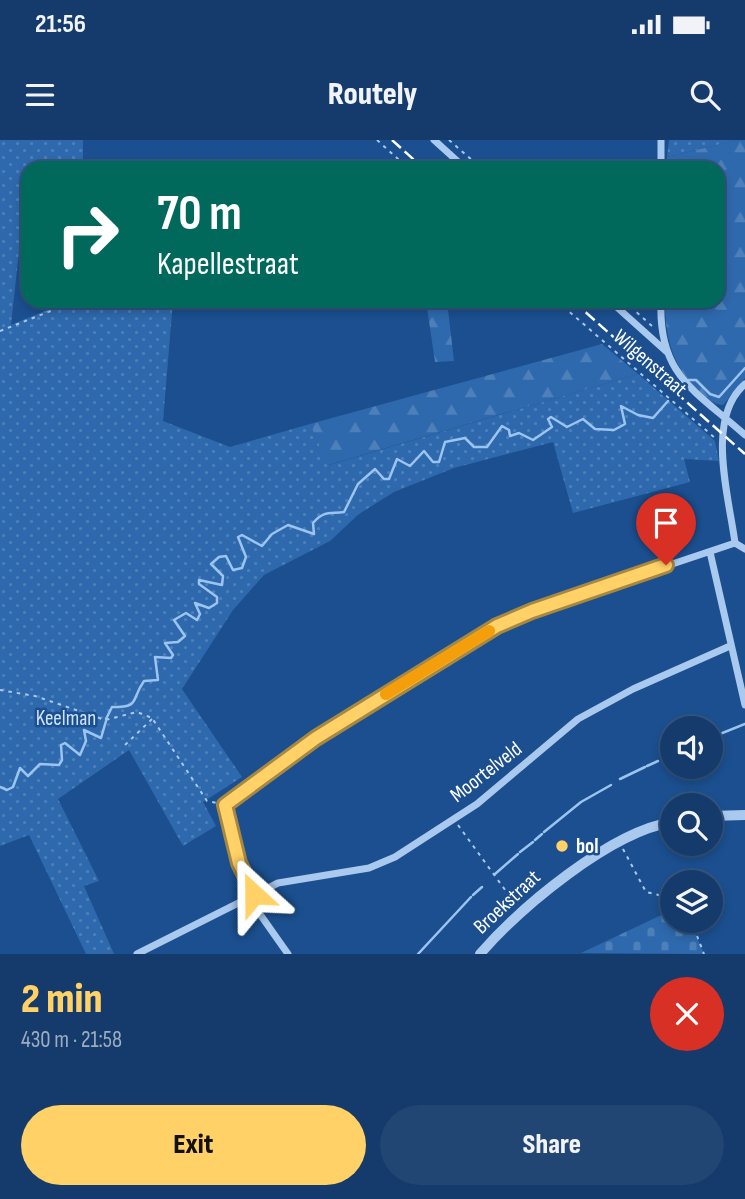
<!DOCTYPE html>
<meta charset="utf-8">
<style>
:root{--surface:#143b6b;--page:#214673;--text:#f1f3f6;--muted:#9dadc1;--line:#33557e;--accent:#ffd166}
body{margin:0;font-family:"Sofia Sans Condensed",sans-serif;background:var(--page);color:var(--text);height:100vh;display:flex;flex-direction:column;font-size:26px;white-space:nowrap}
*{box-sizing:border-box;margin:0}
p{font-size:23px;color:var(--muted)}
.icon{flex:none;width:38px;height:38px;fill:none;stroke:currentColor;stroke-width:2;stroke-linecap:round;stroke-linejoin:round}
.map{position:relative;height:814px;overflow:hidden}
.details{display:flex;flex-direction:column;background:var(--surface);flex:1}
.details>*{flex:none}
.top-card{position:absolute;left:21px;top:21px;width:704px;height:147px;border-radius:21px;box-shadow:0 4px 10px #0003,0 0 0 2px var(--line);background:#00695c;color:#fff;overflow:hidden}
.controls{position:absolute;left:660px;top:576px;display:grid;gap:14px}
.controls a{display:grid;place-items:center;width:63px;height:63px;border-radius:50%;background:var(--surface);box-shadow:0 4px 10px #0003,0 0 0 2px var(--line);font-size:35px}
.pin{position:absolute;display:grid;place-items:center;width:60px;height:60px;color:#fff;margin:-72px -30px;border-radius:50% 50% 50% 0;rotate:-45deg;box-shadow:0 0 7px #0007}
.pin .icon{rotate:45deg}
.me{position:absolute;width:77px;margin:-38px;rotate:336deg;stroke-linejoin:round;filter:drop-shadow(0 0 5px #0008)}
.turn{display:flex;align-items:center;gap:24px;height:147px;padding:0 21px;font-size:32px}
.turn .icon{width:91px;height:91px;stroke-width:2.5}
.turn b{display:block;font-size:49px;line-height:60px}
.round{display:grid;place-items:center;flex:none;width:74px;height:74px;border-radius:37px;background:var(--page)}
.headline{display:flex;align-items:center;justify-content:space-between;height:119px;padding:0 21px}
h1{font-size:42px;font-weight:800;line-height:52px;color:var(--accent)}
.action{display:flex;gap:14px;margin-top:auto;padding:14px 21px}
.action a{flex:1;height:80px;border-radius:42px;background:var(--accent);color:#111;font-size:28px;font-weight:800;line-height:80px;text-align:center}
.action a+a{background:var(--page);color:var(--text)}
.status{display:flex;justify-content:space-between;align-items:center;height:49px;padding:0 35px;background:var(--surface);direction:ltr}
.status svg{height:19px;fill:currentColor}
header{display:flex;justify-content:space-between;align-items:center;height:91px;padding:0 21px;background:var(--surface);font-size:32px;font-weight:800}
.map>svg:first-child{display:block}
</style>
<div class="status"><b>21:56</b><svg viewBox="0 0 49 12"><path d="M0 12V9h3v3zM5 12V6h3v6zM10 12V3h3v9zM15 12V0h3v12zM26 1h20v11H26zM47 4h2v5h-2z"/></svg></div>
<header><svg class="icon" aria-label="menu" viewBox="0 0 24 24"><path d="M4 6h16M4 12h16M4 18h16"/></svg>Routely<svg class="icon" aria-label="search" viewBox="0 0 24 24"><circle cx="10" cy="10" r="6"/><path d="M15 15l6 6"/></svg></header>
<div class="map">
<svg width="745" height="814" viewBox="0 0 745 814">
<defs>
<pattern id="grass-dots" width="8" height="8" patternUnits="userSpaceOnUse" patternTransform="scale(1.75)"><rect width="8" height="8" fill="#2e69ad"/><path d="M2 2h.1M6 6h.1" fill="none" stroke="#4d80b9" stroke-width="1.8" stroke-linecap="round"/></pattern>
<pattern id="forest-firs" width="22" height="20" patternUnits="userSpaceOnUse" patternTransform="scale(1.75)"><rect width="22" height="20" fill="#2e69ad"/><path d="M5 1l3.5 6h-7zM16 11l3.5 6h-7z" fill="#4d80b9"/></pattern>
<pattern id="cemetery-stones" width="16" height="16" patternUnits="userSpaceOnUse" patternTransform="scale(1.75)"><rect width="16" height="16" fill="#2e69ad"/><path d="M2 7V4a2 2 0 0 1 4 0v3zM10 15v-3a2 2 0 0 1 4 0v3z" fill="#4d80b9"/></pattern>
</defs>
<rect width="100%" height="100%" fill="#1b4f8f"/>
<path fill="url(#grass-dots)" d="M 0,0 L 83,0 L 83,28 L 32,25 L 28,28 L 11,185 L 69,161 L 173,161 L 163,281 L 230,307 L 310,284 L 329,325 L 638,234 L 715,301 L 719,321 L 684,319 L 690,342 L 573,373 L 553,302 L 454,328 L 394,352 L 359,374 L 330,401 L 264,435 L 233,470 L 182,549 L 242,637 L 203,662 L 216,686 L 183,706 L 129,610 L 58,659 L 99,741 L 84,746 L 114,814 L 86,814 L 29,695 L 0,706 Z
M 669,0 L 738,0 L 667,17 Z"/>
<path fill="url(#forest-firs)" d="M 738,0 L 745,0 L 745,238 L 723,265 C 713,264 707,259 700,252 C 672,228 665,196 665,161 L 718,161 L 718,28 L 667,28 L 667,17 Z
M 426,161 L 447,161 L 454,221 L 435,222 Z
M 602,204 L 638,234 L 328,325 L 310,284 Z"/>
<path fill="url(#cemetery-stones)" d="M 672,770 L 672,780 L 690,781 L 704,814 L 581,813 Z"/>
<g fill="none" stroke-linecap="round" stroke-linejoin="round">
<path stroke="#9cc4f0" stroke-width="2.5" d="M 688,240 L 696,240 L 710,254 L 719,257 L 745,228
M 106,579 L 112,567 C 141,567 130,561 144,541 L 158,540 L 155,517 L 171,518 L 173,515 L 165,503 L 178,502 L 185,496 L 174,480 L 186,473 L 197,480 L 200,474 L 195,463 L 209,468 L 217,463 L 217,457 L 199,444 L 199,440 L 222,445 L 223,436 L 211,424 L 219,417 L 226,416 L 233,430 L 242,428 L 246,417 L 238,397 L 242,395 L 262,406 L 272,394 L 288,385 L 314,394 L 313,383 C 324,370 330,374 344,372 L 358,344 L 375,329 L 384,339 L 389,339 L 397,319 L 410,326 L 424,311 L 433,322 L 439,322 L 445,302 L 465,298 L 474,307 L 487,307 L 502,286 L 509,290 L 510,296 L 519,293 L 533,300 L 552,287 L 548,279 L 551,277 L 567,287 L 583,279 L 595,289 L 614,290 L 625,284 L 621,266 L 638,275 L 653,278 L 668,261
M 710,598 L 745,584
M 647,626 L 658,621
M 620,639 L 645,627
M 0,647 L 7,650 L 13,647 L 20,628 L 28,636 L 40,624 L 59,625 L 62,620 L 61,605 L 65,603 L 80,615 L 86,601 L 84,590 L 101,598 L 106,581
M 544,692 L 581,662 L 611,645
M 535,700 L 542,694
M 520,712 L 533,702
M 495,734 L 518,714
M 473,755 L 482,747
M 418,814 L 471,757"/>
<path stroke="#a9c9ee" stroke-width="2" stroke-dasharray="3.5 5" stroke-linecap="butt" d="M 377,0 L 408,28
M 449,0 L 481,28
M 557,161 L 715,298
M 624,161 L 652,186
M 0,191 L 76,161
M 0,550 L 35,556 L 105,580 L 137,572 L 152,578 L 207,661 L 217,663
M 125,605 L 152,579
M 458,685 L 516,765
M 623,709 L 646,752 L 672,758
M 691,780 L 704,814"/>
<path stroke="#a9c9ee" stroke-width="7" d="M 434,0 L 465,28
M 661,0 L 661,28
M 610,161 L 668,213
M 661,161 C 658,236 696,251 745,295
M 735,403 C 729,357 705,278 745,244
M 710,412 L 745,565
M 137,814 L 278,743 L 369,728 L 395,717 L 477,664 L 578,579 L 633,549 L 730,506
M 288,814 L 257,770 L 239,722 L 225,665 L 316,598 L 497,486 L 532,471 L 735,403 L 745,409"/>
<path stroke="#a9c9ee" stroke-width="10" d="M 710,676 L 745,675
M 480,814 C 521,767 610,692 672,682"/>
<path stroke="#fff" stroke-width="2.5" stroke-dasharray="12 5" stroke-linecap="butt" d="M 392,0 L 423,28
M 573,161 L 745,314"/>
</g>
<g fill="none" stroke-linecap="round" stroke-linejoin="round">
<g stroke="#a68842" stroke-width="18">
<path id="route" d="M 254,754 L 239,723 L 225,665 L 316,598 L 497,486 L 532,471 L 666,425"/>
</g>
<use href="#route" stroke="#ffd166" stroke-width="12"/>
<path stroke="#f59e0b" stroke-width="12" d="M 386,554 L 489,491"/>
</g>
<circle fill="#ffd166" stroke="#1b4f8f" stroke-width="2.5" cx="562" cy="706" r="7"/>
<g text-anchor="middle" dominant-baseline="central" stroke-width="5" stroke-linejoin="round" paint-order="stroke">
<g font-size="21" fill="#fff" stroke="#1b4f8f">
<text transform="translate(650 223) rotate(41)">Wilgenstraat</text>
<text transform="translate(486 632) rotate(-38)">Moortelveld</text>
<text transform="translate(507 762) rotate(-43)">Broekstraat</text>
</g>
<g font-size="21" fill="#cfe3fa" stroke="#1b4f8f">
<text x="66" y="578">Keelman</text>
</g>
<g font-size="21" font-weight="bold" fill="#fff" stroke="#1b4f8f" text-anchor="start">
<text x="576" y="706">bol</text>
</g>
</g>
</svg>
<div class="controls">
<a><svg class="icon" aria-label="sound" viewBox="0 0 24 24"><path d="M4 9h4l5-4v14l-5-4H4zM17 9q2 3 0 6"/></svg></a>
<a><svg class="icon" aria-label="search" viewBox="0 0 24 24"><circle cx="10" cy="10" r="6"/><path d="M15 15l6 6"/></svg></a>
<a><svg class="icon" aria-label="layers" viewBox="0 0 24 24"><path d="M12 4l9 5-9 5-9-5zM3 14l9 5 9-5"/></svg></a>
</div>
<div class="pin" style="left:666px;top:425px;background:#d93025"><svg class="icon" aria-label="arrive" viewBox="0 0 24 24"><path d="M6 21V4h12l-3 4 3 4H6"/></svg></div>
<svg class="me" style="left:254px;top:754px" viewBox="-20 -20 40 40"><path d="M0-17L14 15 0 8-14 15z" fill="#ffd166" stroke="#fff" stroke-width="4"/></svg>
<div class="top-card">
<div class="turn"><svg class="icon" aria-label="right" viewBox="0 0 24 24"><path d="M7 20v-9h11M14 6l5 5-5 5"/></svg><div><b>70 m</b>Kapellestraat</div></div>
</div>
</div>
<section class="details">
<div class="headline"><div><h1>2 min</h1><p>430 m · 21:58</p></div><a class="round" style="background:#d93025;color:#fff"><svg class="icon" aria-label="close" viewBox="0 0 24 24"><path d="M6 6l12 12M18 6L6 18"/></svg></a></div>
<div class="action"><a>Exit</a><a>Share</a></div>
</section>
